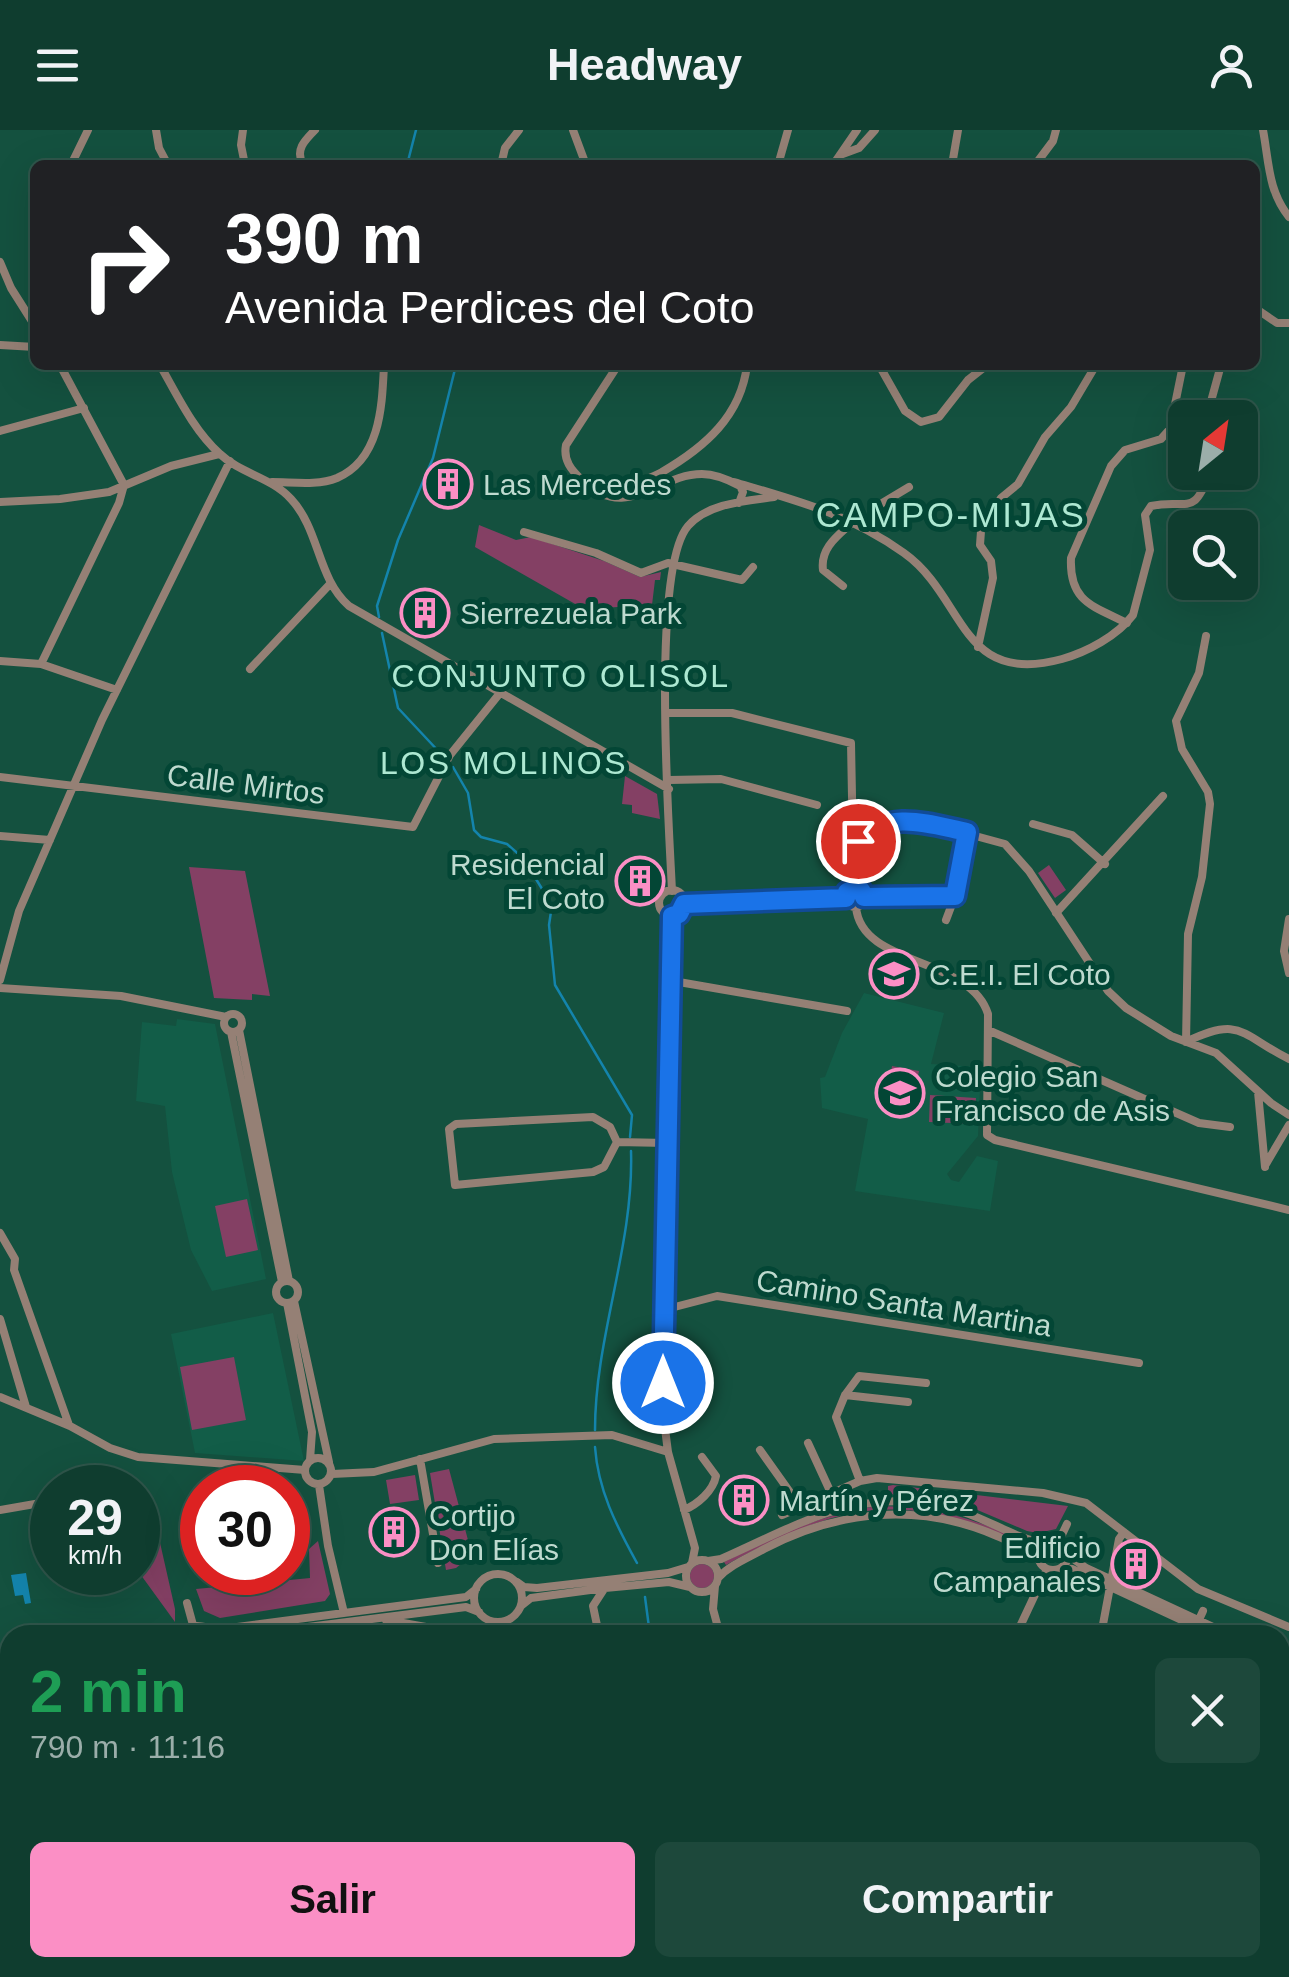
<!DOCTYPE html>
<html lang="es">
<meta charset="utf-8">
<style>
:root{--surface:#0f3d2f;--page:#1d483b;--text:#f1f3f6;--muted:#9baeaa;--line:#2f564b;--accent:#fb8fc5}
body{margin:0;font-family:Arial,sans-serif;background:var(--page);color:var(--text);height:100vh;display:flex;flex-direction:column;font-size:38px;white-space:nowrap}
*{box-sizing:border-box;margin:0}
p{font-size:32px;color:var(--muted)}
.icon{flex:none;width:55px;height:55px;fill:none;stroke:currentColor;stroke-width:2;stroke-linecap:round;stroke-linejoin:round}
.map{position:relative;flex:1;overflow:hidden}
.drawer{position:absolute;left:0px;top:1495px;width:1290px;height:352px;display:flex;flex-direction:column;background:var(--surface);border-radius:30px 30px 0 0;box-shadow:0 10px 40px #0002,0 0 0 2px var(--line)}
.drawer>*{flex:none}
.hud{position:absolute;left:30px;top:30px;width:1230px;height:210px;border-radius:15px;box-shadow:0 10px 40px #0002,0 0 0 2px var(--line);background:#202124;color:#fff;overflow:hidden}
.needle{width:65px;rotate:30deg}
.controls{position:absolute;left:1168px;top:270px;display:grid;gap:20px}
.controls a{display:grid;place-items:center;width:90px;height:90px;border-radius:15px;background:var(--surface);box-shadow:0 10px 40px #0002,0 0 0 2px var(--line);font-size:50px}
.speed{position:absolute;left:30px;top:1335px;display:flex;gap:20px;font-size:50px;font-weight:700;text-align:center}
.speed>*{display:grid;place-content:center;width:130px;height:130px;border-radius:50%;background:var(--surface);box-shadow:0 10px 40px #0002,0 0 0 2px var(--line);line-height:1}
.speed small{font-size:25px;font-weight:400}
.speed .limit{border:15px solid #d22;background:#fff;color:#111}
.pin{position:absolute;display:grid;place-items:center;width:85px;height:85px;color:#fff;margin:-42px;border:5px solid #fff;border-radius:50%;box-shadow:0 2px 10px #0007}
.me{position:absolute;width:110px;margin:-55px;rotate:0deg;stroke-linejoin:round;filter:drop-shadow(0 0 8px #0008)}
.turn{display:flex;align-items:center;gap:35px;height:210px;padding:0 30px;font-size:45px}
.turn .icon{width:130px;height:130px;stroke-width:2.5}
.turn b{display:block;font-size:70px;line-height:85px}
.round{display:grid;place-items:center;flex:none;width:105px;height:105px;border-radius:15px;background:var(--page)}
.head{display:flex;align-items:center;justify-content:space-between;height:170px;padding:0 30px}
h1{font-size:60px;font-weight:600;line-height:75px;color:#1e9e55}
.cta{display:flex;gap:20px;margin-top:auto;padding:20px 30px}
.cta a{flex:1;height:115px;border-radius:15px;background:var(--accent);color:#111;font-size:40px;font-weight:600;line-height:115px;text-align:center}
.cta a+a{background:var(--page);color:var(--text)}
header{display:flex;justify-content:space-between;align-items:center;height:130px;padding:0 30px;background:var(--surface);font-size:45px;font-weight:600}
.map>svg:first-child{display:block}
</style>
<header><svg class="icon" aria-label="menu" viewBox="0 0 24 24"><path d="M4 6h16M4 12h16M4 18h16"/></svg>Headway<svg class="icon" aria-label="person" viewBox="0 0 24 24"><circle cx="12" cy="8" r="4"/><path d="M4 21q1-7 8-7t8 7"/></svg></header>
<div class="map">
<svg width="1289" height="1847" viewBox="0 0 1289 1847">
<rect width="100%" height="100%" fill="#14513f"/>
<path fill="#125d48" d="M 864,863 L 944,883 L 931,934 L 981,937 L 978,1006 L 947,1044 L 951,1050 L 959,1052 L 977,1026 L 998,1031 L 990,1081 L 855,1061 L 868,989 L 822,978 L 820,948 L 825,947 L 842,903 Z
M 177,889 L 215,894 L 266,1149 L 212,1161 L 191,1120 L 172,1042 L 165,976 L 136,971 L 142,892 L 176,896 Z
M 273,1183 L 304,1331 L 195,1323 L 171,1204 Z"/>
<path fill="#844064" d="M 479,395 L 516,410 L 531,407 L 604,431 L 640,447 L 661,442 L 660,450 L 655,450 L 652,475 L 584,479 L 475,417 Z
M 625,646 L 657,664 L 660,689 L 632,683 L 632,675 L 622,674 Z
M 1049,735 L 1066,760 L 1055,768 L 1038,743 Z
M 189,737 L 245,741 L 270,866 L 252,864 L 252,870 L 214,868 Z
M 892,936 L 919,941 L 910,986 L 884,981 Z
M 930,965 L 976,968 L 974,994 L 929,992 Z
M 247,1069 L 258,1120 L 226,1127 L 215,1076 Z
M 234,1227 L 246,1290 L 192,1300 L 180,1237 Z
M 449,1339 L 472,1425 L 456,1438 L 446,1440 L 430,1343 Z
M 415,1345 L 419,1370 L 390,1374 L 386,1350 Z
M 893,1355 L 1068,1376 L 1056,1399 L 1038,1403 L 1027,1401 L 968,1376 L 895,1366 L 888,1361 L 888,1356 Z
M 878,1376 C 942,1377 976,1389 1034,1416 L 1032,1418 C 904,1360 848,1369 726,1435 L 724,1432 C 773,1406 822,1384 878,1376 Z
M 138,1383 L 154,1386 L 175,1479 L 175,1492 L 138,1441 Z
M 318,1411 L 330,1464 L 325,1471 L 220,1488 L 204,1481 L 196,1459 L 310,1448 L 309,1419 Z
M690 1446a12 12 0 1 1 24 0a12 12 0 1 1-24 0Z"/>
<path fill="#1484ac" d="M 26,1443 L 31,1473 L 25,1474 L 23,1465 L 15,1466 L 11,1445 Z"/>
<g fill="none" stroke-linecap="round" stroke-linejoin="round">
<path stroke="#1484ac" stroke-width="2.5" d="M 407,35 L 416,0
M 379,487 L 377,476 L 398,410 L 433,328 L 456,235
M 382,503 L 398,578 L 442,625
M 453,637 L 468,663 L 474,700 L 481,707 L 507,714 L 523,728 L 552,775 L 549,795 L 555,855 L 632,985 L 630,1007
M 595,1300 C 595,1206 634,1116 631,1021
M 595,1317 C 598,1360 616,1395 637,1433
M 645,1467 L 650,1505"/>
<path stroke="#958075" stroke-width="8" d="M 156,0 L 159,18 L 168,35
M 243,0 L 241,15 L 245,35
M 573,0 L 586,35
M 1263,0 C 1269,32 1268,61 1289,87
M 840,25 L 859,18 L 875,0
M 71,35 L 88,0
M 303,35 C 295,20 304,11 315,0
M 501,35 L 505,18 L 519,0
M 778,35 L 788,0
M 833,35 L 857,0
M 952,35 L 958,0
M 1035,35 L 1053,11 L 1056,0
M 0,132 L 11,158 L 35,196
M 1255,178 L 1277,193 L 1289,193
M 0,215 L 35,217
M 160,235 C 177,265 194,301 220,324 C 241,344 271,347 291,369 C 320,400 317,448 349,476 L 669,659
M 618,235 L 566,315 C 563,330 571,340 582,350 C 627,393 657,344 702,344 C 714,344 729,350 740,356 L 743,362 L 739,373
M 879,235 L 905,281 L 921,292 L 939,287 L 968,250 L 987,235
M 1212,288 L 1210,275 L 1221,235
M 0,301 L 84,278
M 272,352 C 293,352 317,356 337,348 C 381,329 382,275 384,235
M 734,352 C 798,371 849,384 904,423 C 966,467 959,557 1062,529 C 1087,522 1117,506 1133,485 L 1150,420 L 1145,385 L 1151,376 C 1188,368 1193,389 1210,342
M 623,367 C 633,352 647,350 662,342 C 705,317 741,286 747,235
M 0,372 L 60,369 L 109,362 L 171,336 L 219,324
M 866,397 L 879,375 L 909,357
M 524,402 L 596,423 L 641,443 L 668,433 L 742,450 L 753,437
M 843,456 L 823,440 C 820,417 839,405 854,391
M 1127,493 C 1093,476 1069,472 1071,428 L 1111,336 L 1125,320 L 1161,309 L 1170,299 L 1183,235
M 1206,506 L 1199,543 L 1176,591 L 1182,619 L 1208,662 L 1210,674 L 1202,747 L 1188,804 L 1186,912 C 1241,885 1241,905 1289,929
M 978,517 L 993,448 L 991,431 L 980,415 L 981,401 L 1001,368 L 1018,354 L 1045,307 L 1071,277 L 1096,235
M 0,531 L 41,534 L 117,560
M 41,534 L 119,373 L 124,355 L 60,235
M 250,539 L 330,454
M 666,583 L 732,583 L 851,613 L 853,720
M 0,647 L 413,697 L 450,625 L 500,563
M 669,650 L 721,649 L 817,675
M 1033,694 L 1072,705 L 1105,734
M 0,706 L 50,710
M 855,758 L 853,725 L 858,711 L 869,700 L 884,693 L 902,690 L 935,695 L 1005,714 L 1029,741 L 1108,861 L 1126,878 L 1171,906 L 1216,923 L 1271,973 L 1289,985
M846 768a9 9 0 1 1 18 0a9 9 0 1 1-18 0Z
M659 773a13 13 0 1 1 26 0a13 13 0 1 1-26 0Z
M 672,761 C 669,695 651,439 688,396 C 708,373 746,371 774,367
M 864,767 L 955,766 L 967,702
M 685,774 L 846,768
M 856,777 C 861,837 970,826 988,884 L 987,1005 L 995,1010 L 1289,1080
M 1056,783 L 1163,666
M 672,786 L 663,1283 L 668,1322 L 695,1418 L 692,1433
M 1289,789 L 1284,821 L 1289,843
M 946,790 L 955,766
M 0,850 L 19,781 L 102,590 L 230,331
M 673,851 L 847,881
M 0,858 L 121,866 L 226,887
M224 893a9 9 0 1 1 18 0a9 9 0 1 1-18 0Z
M 239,900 L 289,1151
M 988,900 L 1199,993 L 1230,997
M 231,902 L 282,1152
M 1258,962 L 1265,1037
M 593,987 L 610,997 L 617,1012 L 604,1037 L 593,1042 L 455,1055 L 449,999 L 456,994 Z
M 617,1012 L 667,1013
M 1266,1034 L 1289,995
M 0,1103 L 15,1129 L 14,1140 L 69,1295
M276 1162a11 11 0 1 1 22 0a11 11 0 1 1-22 0Z
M 294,1171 L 329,1332
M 287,1173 L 312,1302 L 310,1330
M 663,1180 L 717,1166 L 1139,1233
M 0,1189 L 26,1277
M 845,1265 L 908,1272
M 0,1267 L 70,1296 L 110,1318 L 138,1327 L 305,1340
M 808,1313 L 831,1363
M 760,1320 L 802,1379
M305 1341a13 13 0 1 1 26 0a13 13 0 1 1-26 0Z
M 420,1329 L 438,1433
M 332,1344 L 374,1342 L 494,1309 L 612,1305 L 668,1322
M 860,1351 L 836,1287 L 845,1265 L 859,1246 L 926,1253
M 319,1355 L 328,1416 L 344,1483
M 0,1380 L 52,1371
M 684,1380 C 698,1374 713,1361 716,1346 L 702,1327
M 782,1385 L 860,1351 L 877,1348 L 1043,1363 L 1086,1373 L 1198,1459 L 1289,1497
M1038 1425a15 15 0 1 1 30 0a15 15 0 1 1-30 0Z
M 1059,1411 L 1067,1394
M 1068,1425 L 1086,1438 L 1230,1505
M686 1446a16 16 0 1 1 32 0a16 16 0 1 1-32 0Z
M 708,1431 L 721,1429 C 802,1393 863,1353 957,1380 C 986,1388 1014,1408 1043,1413
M 1061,1438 L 1072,1439 L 1214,1505
M474 1468a24 24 0 1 1 48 0a24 24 0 1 1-48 0Z
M 718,1448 C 730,1435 748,1428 764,1419 C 838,1380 919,1372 997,1406 C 1011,1412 1026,1418 1038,1428
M 517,1452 L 524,1457 L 537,1458 L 668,1443 L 688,1437
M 715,1456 L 713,1479 L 720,1505
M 187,1473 L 193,1495
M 521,1476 L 531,1468 L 605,1458 L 669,1452 L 690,1457
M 386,1490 L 443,1500 L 450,1505
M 184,1505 C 192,1488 207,1500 222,1499 L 466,1467 L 476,1459
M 245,1505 L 466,1477 L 479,1482
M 599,1505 L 593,1476 L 604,1459
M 1016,1505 L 1047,1439
M 1101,1505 L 1119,1409 L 1124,1402
M 1192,1505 L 1203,1481
M 1280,1523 L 1289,1525
M 1280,1530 L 1289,1532
M 0,1556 L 10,1552
M 0,1564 L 10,1561
M 0,1610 L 10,1608
M 1280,1666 L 1289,1636
M 0,1670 L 10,1670
M 1280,1693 L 1289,1689
M 1280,1710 L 1289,1713
M 1280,1770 L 1289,1765
M 1289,1806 L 1285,1809 L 1289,1817
M 0,1808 L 10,1805
M 209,1838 L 211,1847
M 273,1838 L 273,1847
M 325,1838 L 327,1847
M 367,1838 L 368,1847
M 408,1838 L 409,1847
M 451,1838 L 452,1847
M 616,1838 L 619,1847
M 681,1838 L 684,1847
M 817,1838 L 820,1847
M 894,1838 L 896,1847
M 1035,1838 L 1037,1847
M 1223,1838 L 1227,1847
M 1272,1838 L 1277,1847
M 545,1847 L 576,1838
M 952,1847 L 966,1838"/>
</g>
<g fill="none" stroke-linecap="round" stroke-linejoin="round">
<g stroke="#114b97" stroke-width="25">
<path id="route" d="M 663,1253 L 672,786 L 679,784 L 684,774 L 846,768 L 847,762 L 855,758 L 861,760 L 864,767 L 955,766 L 967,702 C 928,694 889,679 858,711"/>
</g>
<use href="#route" stroke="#1a73e8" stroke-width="18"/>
</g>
<defs>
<g id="building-ring" transform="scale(2.5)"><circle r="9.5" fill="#034635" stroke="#fb8fc5" stroke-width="1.5"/><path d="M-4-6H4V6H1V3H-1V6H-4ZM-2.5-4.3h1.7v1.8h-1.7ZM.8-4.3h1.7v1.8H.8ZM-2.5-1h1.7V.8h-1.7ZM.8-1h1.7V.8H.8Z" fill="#fb8fc5"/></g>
<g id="school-ring" transform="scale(2.5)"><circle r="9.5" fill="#034635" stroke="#fb8fc5" stroke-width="1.5"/><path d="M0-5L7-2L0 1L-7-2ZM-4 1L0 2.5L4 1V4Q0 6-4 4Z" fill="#fb8fc5"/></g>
</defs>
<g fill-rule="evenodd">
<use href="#building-ring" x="448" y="354"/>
<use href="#building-ring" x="425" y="483"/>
<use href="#building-ring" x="640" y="751"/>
<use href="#school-ring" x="894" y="844"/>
<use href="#school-ring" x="900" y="963"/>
<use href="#building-ring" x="744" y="1370"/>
<use href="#building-ring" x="394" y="1402"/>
<use href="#building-ring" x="1136" y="1434"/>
</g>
<g text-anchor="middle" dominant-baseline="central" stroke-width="10" stroke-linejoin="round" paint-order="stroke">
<g font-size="30" fill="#bedacf" stroke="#034635" text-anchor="start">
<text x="483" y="354">Las Mercedes</text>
<text x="460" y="483">Sierrezuela Park</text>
<text x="605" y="734" text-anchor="end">Residencial<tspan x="605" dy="34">El Coto</tspan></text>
<text x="929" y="844">C.E.I. El Coto</text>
<text x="935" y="946">Colegio San<tspan x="935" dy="34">Francisco de Asis</tspan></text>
<text x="779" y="1370">Martín y Pérez</text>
<text x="429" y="1385">Cortijo<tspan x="429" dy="34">Don Elías</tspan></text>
<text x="1101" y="1417" text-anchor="end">Edificio<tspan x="1101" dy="34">Campanales</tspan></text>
</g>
<g font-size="30" fill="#bedacf" stroke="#034635">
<text transform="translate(246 654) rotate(7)">Calle Mirtos</text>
<text transform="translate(904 1173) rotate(9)">Camino Santa Martina</text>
</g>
<g font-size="32" letter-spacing="2.5" fill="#ade8d2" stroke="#034635">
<text x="561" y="546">CONJUNTO OLISOL</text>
<text x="504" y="633">LOS MOLINOS</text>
</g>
<g font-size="35" letter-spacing="2.5" fill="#ade8d2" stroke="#034635">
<text x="951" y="384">CAMPO-MIJAS</text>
</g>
</g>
</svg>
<div class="controls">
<a><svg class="needle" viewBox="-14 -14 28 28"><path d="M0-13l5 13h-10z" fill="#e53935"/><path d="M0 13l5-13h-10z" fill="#9baeaa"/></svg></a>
<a><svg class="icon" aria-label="search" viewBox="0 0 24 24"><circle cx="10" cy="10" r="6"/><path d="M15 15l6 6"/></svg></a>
</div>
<div class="speed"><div>29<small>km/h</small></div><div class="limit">30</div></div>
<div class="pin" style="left:858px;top:711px;background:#d93025"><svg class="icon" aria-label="arrive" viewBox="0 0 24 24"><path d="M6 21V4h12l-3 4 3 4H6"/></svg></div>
<svg class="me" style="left:663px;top:1253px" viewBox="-20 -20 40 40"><circle r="17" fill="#1a73e8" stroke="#fff" stroke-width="3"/><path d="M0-11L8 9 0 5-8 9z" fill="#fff"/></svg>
<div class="hud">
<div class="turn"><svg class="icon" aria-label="right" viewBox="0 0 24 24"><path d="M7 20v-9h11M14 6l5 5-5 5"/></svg><div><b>390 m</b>Avenida Perdices del Coto</div></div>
</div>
<section class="drawer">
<div class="head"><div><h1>2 min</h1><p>790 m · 11:16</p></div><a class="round"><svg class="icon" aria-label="close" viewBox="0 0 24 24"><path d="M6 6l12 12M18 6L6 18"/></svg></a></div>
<div class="cta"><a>Salir</a><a>Compartir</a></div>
</section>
</div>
